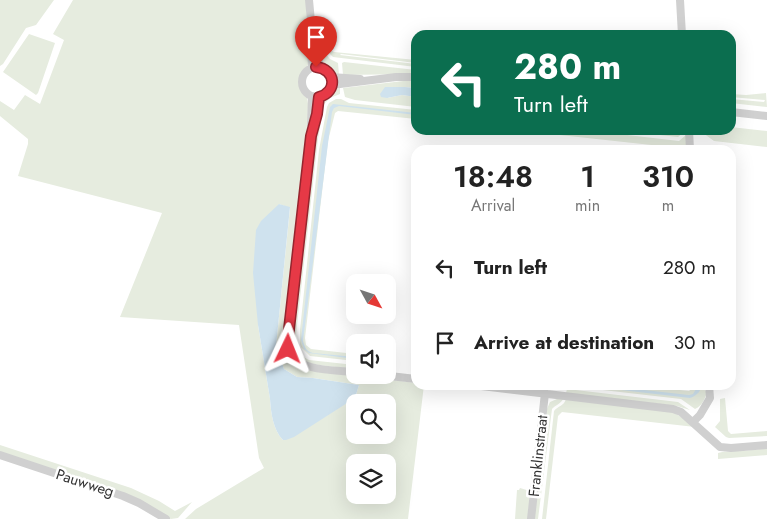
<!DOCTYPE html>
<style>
:root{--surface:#fff;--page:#f2f2f2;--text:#222;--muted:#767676}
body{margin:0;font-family:Jost,sans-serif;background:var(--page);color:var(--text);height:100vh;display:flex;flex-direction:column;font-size:19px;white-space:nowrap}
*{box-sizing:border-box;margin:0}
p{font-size:16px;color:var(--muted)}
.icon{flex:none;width:28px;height:28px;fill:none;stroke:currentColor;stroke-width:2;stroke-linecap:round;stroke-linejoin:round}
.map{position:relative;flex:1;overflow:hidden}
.panel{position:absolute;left:411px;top:145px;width:325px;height:245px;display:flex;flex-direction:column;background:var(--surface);border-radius:15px;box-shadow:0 5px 20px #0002}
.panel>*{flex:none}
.hud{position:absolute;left:411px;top:30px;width:325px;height:105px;border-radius:15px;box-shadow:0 5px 20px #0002;background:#0b6e4f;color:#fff;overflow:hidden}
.needle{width:32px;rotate:130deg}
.buttons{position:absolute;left:346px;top:274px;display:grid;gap:10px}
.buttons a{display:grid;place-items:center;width:50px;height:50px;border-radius:10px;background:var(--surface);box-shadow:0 5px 20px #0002;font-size:25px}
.pin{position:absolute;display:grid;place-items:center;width:42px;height:42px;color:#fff;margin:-51px -21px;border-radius:50% 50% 50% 0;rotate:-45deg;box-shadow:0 0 5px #0007}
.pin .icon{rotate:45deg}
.me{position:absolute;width:55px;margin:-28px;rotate:2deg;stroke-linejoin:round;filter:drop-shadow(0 0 4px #0008)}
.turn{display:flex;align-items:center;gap:18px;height:105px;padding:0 20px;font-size:22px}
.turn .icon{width:65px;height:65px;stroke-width:2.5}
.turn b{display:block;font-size:35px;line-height:42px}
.eta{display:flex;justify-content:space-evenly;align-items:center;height:85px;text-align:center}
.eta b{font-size:30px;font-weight:600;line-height:35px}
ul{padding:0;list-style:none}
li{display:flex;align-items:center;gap:15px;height:75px;padding:0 20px}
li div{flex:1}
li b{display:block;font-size:19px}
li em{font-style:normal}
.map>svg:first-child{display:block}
</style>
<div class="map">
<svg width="767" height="519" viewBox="0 0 767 519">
<rect width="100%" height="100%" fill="#fff"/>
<path fill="#e6ecdf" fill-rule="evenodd" d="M 0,0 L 54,0 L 36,25 L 26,28 L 3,64 L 0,66 Z
M 73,0 L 306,0 L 309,63 L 300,77 L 299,82 L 300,88 L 303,93 L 307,97 L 308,104 L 307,145 L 284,345 L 288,358 L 297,368 L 416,383 L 416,385 L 424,385 L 408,519 L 185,519 L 196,509 L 264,468 L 259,458 L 239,325 L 120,317 L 162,213 L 18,176 L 28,144 L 28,139 L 0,116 L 0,101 L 14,110 L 25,95 L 40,104 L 64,40 L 53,34 ZM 279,204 L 290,208 L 276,346 L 284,369 L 297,377 L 313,378 L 359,385 L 355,398 L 283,440 C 273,430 271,413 270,399 L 258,325 ZM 355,402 L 388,402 L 388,435 L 355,435 ZM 355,462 L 388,462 L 388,495 L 355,495 Z
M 325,30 L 328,48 L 334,52 L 416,60 L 416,63 L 341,54 L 340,55 L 416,64 L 416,67 L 333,57 C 325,50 325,40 323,31 Z
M 318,31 L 320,31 L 324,52 L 330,59 L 338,63 L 339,75 C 320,71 320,49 317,33 Z
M 29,34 L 55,43 L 38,93 L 36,95 L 3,72 Z
M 344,62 L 416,70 L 416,74 L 343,75 L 342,63 Z
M 412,80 L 416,80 L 416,88 L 405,87 L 387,98 L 402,95 L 416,97 L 416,107 L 355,100 L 345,97 L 343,88 Z
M 340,88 L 340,94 L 330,98 L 324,104 L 318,139 L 295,343 C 298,352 301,356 309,360 L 355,365 L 355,369 C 346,368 337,367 327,366 C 310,364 295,363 292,342 L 313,142 L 322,101 L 335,89 Z
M 766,93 L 767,107 L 731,103 L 731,99 L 764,102 L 765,100 L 731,97 L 731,94 L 746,95 Z
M 336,99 L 341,99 L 349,103 L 416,110 L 416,119 L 338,111 L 335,113 L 328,141 L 305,338 L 306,345 L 311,349 L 355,354 L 355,361 L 310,356 L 301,347 L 300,344 L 300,330 L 319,150 L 327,107 L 329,103 Z
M 731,127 L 767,131 L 767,147 L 714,141 L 699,130 L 709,131 L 711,130 L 731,130 Z
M 514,130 L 584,130 L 679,141 L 686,135 L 688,149 Z
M 614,130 L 687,130 L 687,131 L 684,132 L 678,137 Z
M 559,385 L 634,385 L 689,391 C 696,386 700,386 707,392 C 705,399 702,406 695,409 L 681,399 Z
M 567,389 L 678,402 L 690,410 L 677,406 L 566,393 Z
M 725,398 L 728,431 L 731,434 L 767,431 L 767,436 L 729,438 L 726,437 L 715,427 L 720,421 L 720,399 Z
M 557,399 L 563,399 C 561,404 555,405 552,409 L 538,519 L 534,519 L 546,411 L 550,402 Z
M 566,399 L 673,412 L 686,420 L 695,427 L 562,412 L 558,416 L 546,519 L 542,519 L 554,411 C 558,406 564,406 566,399 Z
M 0,445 L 131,488 L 159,501 L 175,511 L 192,502 L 178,518 L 171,519 L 139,501 L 0,453 Z
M 767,448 L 767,455 L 718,459 L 718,453 C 724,451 728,452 734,451 C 745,451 756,450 767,448 Z
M 520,488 L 530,491 L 528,519 L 515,519 L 517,490 L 519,490 Z"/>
<path fill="#cfe2ee" d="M 385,87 L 405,87 L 416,88 L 416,97 L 402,95 L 387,98 L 381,97 L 380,94 Z
M 333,104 L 416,113 L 416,115 L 339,106 L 334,108 L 332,112 L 303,341 C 305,348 306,351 313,353 L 355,357 L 355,359 L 309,353 L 304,349 L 301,340 L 322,146 L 330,107 Z
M 279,204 L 290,207 L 276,346 L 284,369 L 297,377 L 313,378 L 359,385 L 355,398 L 294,437 L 286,440 L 283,440 C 273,430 271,413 270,399 L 258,325 L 253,273 L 256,230 L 261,221 Z
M 578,385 L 599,385 L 689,395 L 693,394 L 696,389 L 700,390 C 699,393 694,397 690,398 Z"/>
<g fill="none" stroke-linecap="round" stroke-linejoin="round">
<path stroke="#d0d0d0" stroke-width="8" d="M 309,0 L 312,32 L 311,49 L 312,67
M 680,0 L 682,35
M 315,39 L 320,67
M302 82a15 15 0 1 1 30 0a15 15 0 1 1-30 0Z
M 331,77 L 360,79
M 332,85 L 396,77 L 416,77
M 319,97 L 317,114 L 311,136 L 287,338 C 288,341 287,346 289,350 C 296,372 336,370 355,372
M 731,112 L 767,116
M 311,124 L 312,96
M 689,130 L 690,150
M 381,375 L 416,379
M 473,385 L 673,409 L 681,412 L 720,447 L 731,448 L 767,445
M 693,422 L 700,415 L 710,398 L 709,385
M 0,455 L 123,496 L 139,503 L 166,519
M 531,519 L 545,393"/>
</g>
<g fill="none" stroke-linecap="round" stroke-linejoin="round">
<g stroke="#96252e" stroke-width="12">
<path id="route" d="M 288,349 L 288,338 L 311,136 L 317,114 L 319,97 C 338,92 336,69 316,67"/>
</g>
<use href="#route" stroke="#e63946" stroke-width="9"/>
</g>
<g text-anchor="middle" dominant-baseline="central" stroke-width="5" stroke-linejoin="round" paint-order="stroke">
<g font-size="15" fill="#333" stroke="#fff">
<text transform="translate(538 456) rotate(-84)">Franklinstraat</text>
<text transform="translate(85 483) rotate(18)">Pauwweg</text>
</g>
</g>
</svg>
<div class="buttons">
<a><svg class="needle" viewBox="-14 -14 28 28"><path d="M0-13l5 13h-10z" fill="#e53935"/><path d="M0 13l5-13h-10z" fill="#767676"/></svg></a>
<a><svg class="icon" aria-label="sound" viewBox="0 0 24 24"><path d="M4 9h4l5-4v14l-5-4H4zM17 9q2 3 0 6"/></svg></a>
<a><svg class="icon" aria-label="search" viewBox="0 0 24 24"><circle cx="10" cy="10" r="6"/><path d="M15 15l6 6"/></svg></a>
<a><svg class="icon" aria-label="layers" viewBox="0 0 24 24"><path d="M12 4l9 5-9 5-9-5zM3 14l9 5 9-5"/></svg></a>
</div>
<div class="pin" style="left:316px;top:67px;background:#d93025"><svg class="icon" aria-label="arrive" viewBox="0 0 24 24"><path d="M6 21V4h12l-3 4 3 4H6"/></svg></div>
<svg class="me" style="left:288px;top:349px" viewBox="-20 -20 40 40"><path d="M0-17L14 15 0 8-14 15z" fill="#e63946" stroke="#fff" stroke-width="4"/></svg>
<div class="hud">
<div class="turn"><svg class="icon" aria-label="left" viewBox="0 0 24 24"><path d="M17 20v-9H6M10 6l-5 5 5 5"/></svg><div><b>280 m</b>Turn left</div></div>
</div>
<section class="panel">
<div class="eta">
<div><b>18:48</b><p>Arrival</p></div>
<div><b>1</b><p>min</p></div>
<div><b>310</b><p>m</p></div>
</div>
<ul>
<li><svg class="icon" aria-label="left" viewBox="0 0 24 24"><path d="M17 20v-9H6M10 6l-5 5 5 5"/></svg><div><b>Turn left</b></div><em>280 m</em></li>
<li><svg class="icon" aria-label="arrive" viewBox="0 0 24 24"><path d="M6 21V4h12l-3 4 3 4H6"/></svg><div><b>Arrive at destination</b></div><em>30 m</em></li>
</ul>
</section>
</div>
